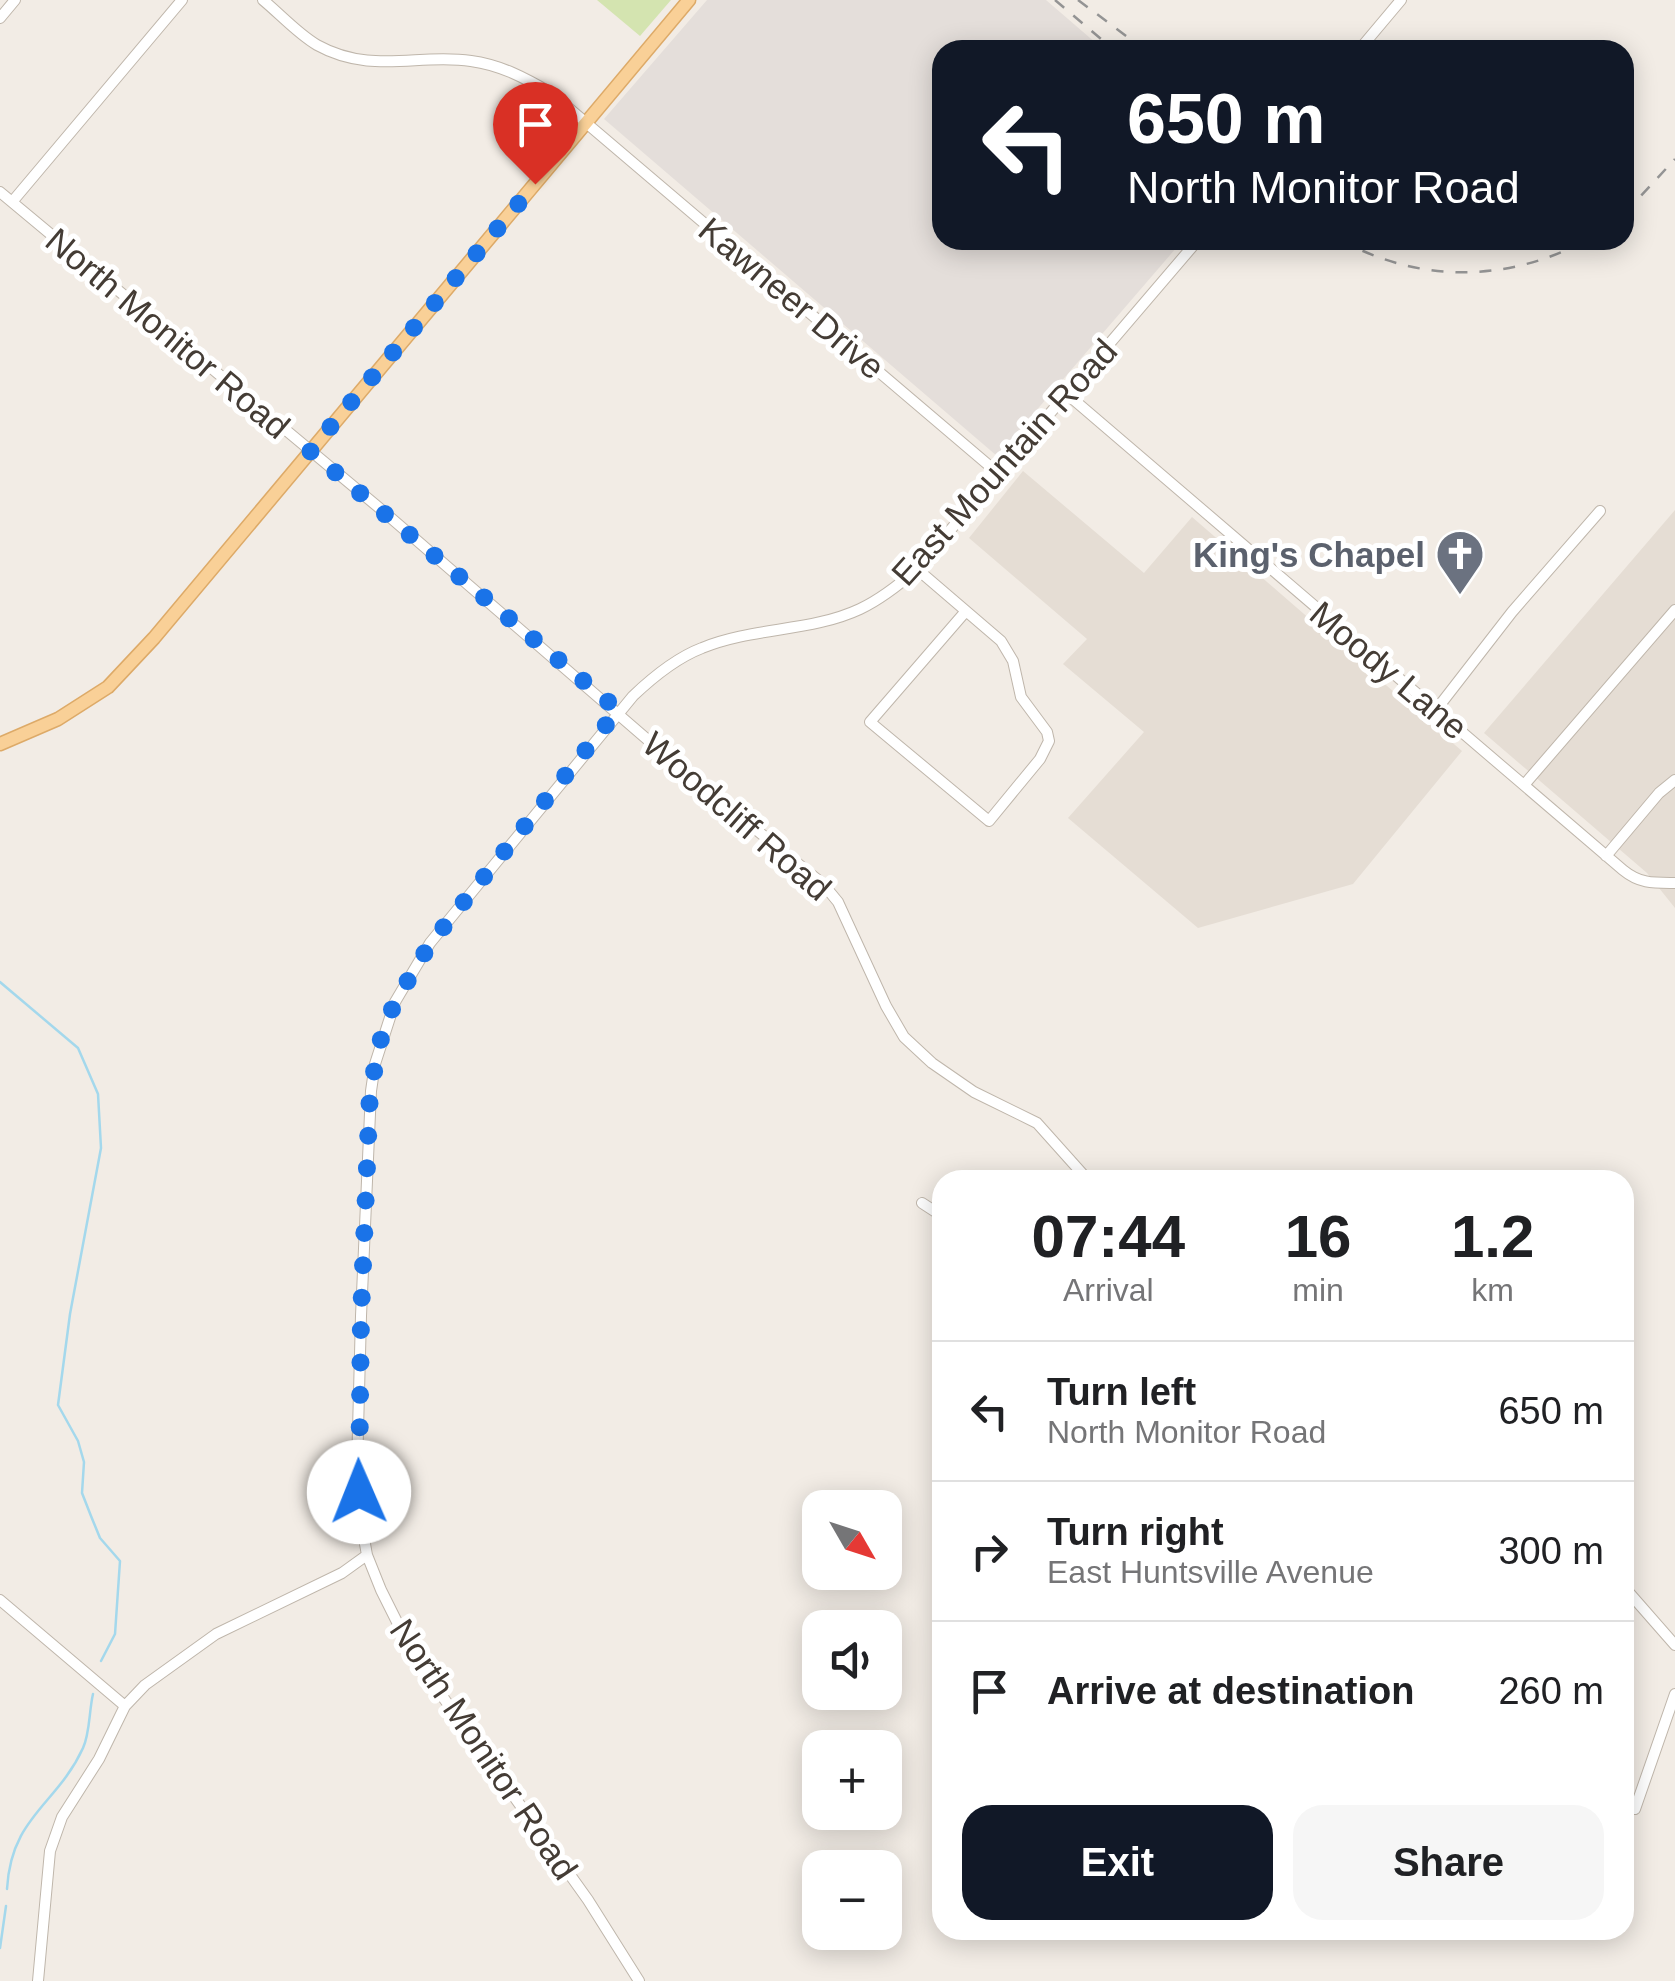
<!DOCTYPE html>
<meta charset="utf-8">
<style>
:root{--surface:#fff;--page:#f6f6f6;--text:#202124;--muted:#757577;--line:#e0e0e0;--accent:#111827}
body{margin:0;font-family:Helvetica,sans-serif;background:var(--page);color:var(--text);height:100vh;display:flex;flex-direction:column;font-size:38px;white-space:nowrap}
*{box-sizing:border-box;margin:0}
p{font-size:32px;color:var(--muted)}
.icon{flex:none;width:55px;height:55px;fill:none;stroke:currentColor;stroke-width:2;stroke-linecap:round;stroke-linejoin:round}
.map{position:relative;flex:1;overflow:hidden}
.details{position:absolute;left:932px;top:1170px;width:702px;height:770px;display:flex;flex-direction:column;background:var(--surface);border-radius:30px;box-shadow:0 5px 25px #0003}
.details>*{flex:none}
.banner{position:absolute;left:932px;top:40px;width:702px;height:210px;border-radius:30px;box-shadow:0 5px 25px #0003;background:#111827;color:#fff;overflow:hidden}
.needle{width:65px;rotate:129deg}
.buttons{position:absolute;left:802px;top:1490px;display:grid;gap:20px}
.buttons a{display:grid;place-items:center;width:100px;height:100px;border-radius:20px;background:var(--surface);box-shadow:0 5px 25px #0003;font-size:50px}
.pin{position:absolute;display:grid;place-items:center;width:85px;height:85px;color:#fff;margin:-102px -42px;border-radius:50% 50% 50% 0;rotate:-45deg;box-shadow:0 0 10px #0007}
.pin .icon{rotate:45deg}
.me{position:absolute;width:110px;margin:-55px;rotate:359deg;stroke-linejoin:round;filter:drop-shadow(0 0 8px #0008)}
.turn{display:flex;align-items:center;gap:35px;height:210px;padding:0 30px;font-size:45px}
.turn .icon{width:130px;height:130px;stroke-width:2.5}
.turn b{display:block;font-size:70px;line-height:85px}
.eta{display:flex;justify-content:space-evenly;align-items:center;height:170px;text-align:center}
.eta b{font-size:60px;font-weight:800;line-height:70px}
.cta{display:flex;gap:20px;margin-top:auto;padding:20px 30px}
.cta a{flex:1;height:115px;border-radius:30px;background:var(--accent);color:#fff;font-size:40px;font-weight:800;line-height:115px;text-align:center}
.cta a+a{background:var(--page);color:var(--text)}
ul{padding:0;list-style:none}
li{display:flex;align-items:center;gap:30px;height:140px;padding:0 30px;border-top:2px solid var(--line)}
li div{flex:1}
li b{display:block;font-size:38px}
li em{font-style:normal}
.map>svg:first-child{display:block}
</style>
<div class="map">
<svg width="1675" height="1981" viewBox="0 0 1675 1981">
<rect width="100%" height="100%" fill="#f2ece5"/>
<path fill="#e5ddd4" d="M 1023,471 L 1144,573 L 1192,517 L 1462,751 L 1353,884 L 1198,928 L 1068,818 L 1144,732 L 1063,664 L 1087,639 L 969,538 Z
M 1675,510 L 1675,908 L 1647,873 L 1484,733 Z"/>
<path fill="#e4deda" d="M 707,0 L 1046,0 L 1104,50 L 942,50 L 942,240 L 1183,240 L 997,456 L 604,119 Z"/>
<path fill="#d4e4b0" d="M 597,0 L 671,0 L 640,36 Z"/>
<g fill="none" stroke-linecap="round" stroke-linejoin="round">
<path stroke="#a4d8ec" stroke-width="2.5" d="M 0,982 L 78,1048 L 98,1094 L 101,1148 L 70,1314 L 58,1405 L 78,1441 L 84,1462 L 82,1493 L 91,1516 L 100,1538 L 120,1561 L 115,1634 L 101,1661
M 7,1889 C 11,1816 57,1805 83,1748 C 90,1733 89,1711 93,1694
M 0,1948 L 6,1906"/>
<g stroke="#bfb6ab" stroke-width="12">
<path id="minor" d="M 263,0 C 280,14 298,34 317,45 C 371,75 419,53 471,61 C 501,65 525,78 551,93 L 999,474
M 0,18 L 15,0
M 1359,50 L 1401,0
M 0,192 L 377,506 L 678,766 L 824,885 L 838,902 L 886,1006 L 904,1037 L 932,1063 L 974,1092 L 1037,1123 L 1088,1180
M 12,202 L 182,0
M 1067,394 L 1623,870 C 1640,884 1654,883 1675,883
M 917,569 L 1001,641 L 1013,661 L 1021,697 L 1047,732 L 1049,741 L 1040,759 L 989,821 L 870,722 L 966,611
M 1436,710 L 1512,612 L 1600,511
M 1524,785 L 1675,610
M 1606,856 L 1659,793 L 1675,780
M 922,1203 L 942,1216
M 1625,1588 L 1675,1645
M 0,1600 L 125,1706
M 1635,1809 L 1675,1694
M 38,1981 L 50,1851 L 62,1817 L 99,1759 L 125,1706 L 145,1685 L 216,1634 L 342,1573 L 367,1555
M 639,1981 L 588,1900 L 415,1658 L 381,1590 L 367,1555 L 360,1516 L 357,1468 L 361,1316 L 371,1091 L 375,1064 L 395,1002 L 430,943 L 633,696 C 654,676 676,658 702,648 C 753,627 811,632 860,609 C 881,599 900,584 917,569 L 1198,240"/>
</g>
<g stroke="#ddaa68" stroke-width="15">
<path id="major" d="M 0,744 L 58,719 L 108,687 L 154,638 L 689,0"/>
</g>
<use href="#minor" stroke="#fff" stroke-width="10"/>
<use href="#major" stroke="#f9d097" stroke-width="12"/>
<path stroke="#949494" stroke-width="2.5" stroke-dasharray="12 12" stroke-linecap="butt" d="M 1055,0 L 1114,50
M 1078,0 L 1145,50
M 1625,213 L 1675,159
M 1341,240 C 1420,284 1509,282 1587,240"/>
</g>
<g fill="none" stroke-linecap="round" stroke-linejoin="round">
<path stroke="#1a73e8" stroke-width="18" stroke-dasharray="0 32.4" d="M 359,1492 L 361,1316 L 370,1091 L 382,1034 L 395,1002 L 430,944 L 618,710 L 310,451 L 535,184"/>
</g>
<defs>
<g id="church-pin" transform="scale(2.5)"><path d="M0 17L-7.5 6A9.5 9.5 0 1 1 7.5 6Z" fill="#6b7280" stroke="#fff"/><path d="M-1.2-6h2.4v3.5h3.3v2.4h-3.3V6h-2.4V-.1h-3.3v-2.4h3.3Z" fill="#fff"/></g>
</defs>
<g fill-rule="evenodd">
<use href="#church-pin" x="1460" y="554"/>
</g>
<g text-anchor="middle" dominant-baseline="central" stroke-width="10" stroke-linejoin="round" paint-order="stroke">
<g font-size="35" fill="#443c35" stroke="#fff">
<text transform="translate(792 298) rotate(40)">Kawneer Drive</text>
<text transform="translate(168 333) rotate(40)">North Monitor Road</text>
<text transform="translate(1004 462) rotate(-48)">East Mountain Road</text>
<text transform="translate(1389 670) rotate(40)">Moody Lane</text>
<text transform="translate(737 816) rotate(41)">Woodcliff Road</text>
<text transform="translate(484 1749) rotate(56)">North Monitor Road</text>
</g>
<g font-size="35" font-weight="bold" fill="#5b616d" stroke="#fff" text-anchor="end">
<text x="1425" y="554">King's Chapel</text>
</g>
</g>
</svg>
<div class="buttons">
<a><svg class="needle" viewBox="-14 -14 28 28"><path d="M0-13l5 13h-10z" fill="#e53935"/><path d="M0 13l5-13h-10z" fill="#757577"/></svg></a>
<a><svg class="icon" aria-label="sound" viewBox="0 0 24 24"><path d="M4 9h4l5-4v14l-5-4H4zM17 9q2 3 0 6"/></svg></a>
<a>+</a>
<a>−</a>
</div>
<div class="pin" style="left:535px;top:184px;background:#d93025"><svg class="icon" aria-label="arrive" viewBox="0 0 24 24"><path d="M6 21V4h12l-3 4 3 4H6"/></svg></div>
<svg class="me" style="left:359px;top:1492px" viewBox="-20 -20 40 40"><circle r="19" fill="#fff"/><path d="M0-13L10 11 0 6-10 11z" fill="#1a73e8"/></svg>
<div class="banner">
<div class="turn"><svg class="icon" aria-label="left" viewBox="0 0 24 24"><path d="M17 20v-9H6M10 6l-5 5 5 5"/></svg><div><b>650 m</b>North Monitor Road</div></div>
</div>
<section class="details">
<div class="eta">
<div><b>07:44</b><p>Arrival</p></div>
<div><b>16</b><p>min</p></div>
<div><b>1.2</b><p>km</p></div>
</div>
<ul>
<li><svg class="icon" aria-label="left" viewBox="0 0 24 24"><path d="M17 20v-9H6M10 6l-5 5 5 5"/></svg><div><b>Turn left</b><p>North Monitor Road</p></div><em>650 m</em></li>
<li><svg class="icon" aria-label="right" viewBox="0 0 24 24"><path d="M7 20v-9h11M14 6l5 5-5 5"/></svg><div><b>Turn right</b><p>East Huntsville Avenue</p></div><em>300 m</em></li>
<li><svg class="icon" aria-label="arrive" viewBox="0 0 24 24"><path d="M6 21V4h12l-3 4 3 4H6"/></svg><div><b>Arrive at destination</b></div><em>260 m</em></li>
</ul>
<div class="cta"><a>Exit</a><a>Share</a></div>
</section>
</div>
